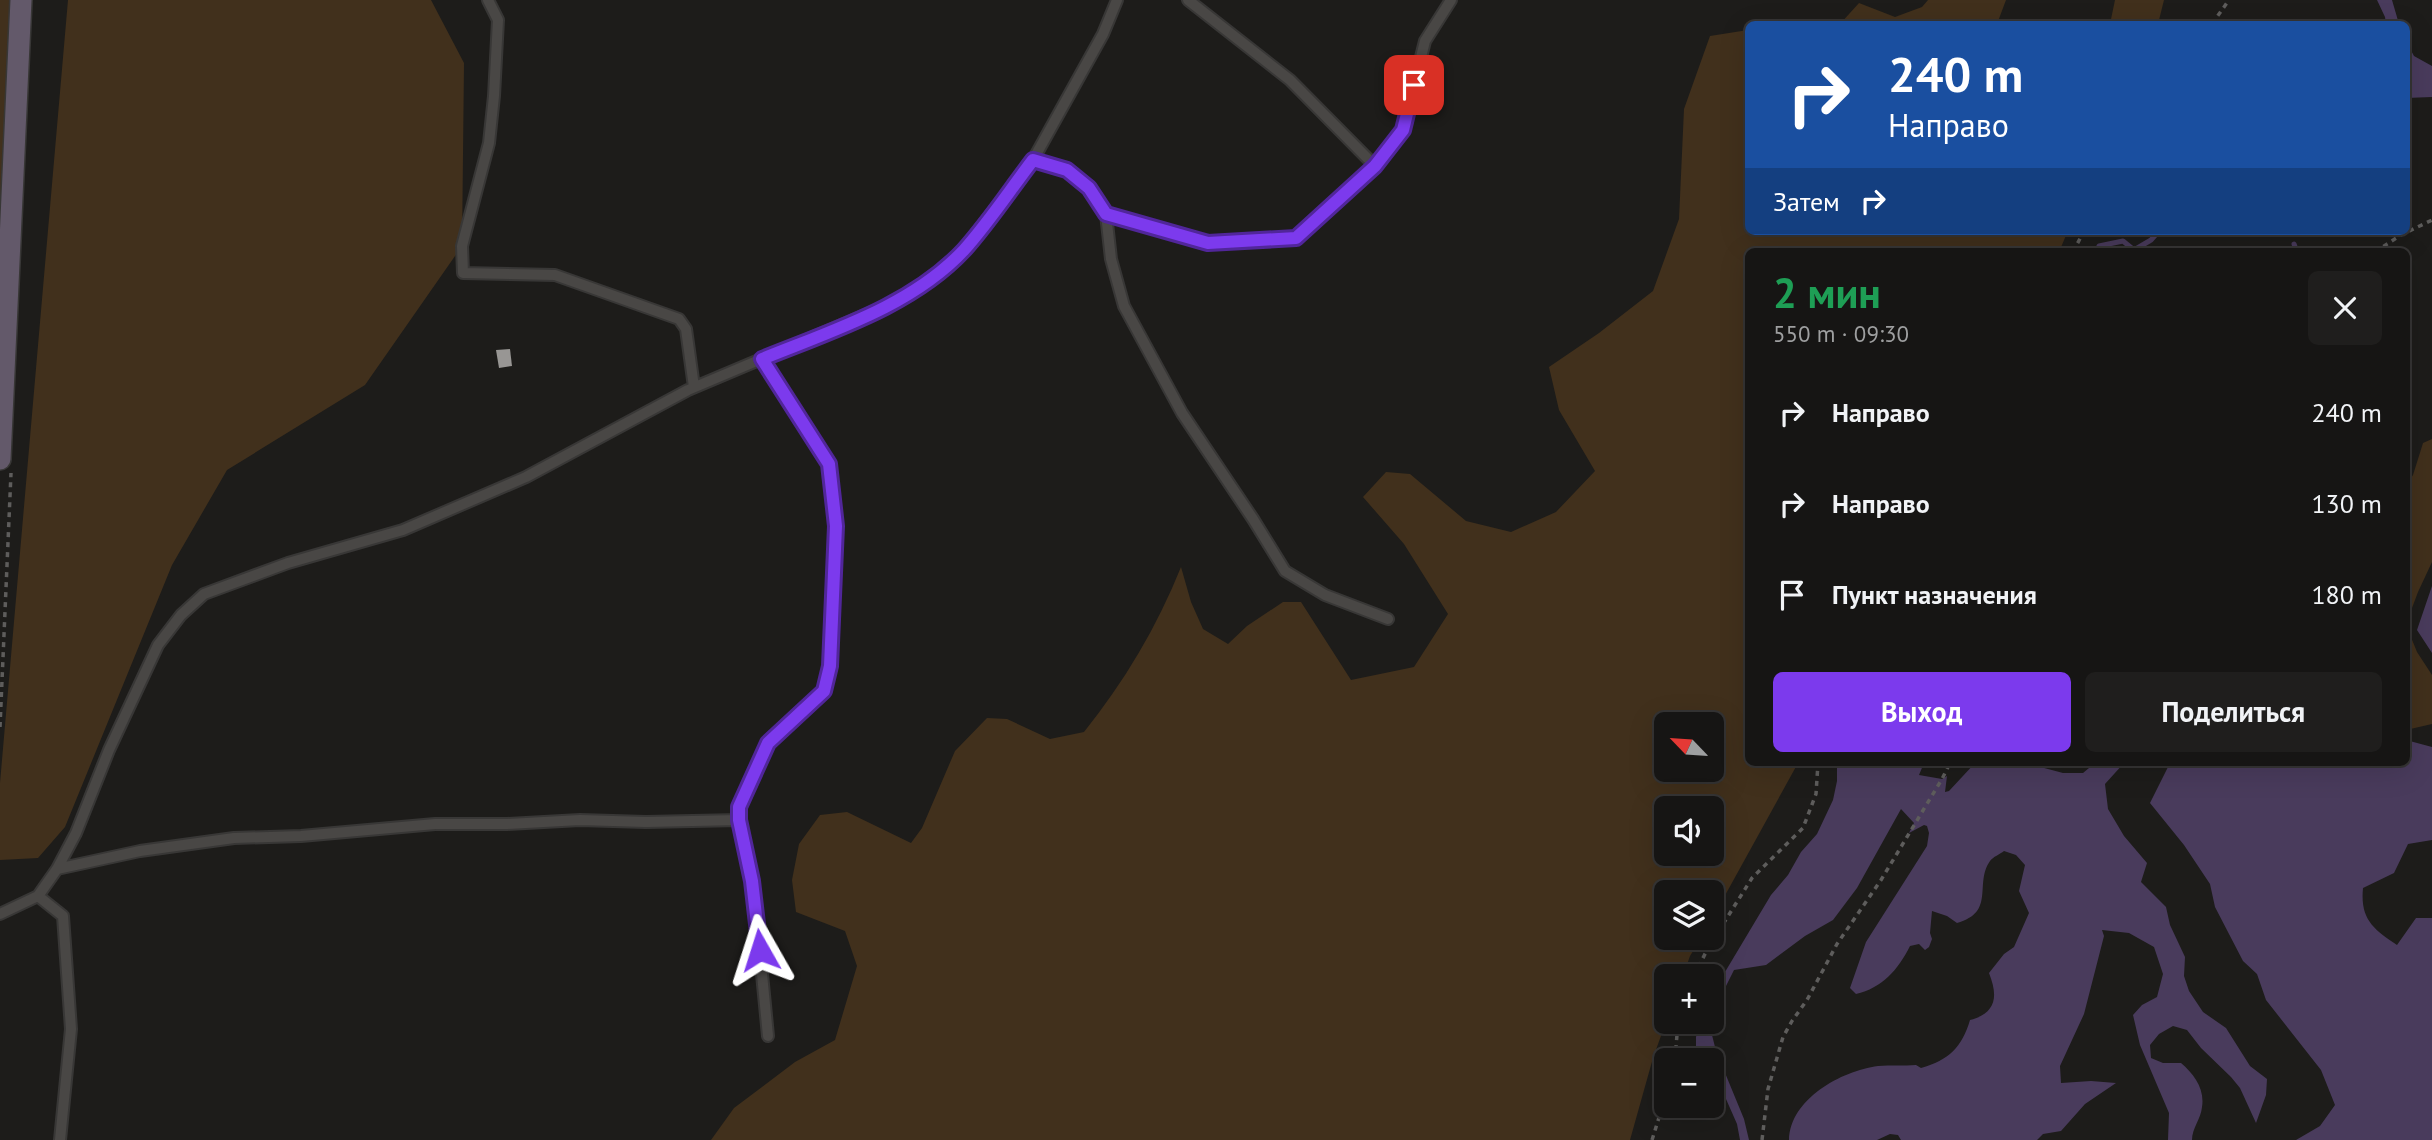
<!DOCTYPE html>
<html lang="ru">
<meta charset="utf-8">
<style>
:root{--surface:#161514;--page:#1f1e1d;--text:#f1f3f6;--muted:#9e9fa0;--line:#353434;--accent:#7c3aed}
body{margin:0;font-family:"PT Sans",sans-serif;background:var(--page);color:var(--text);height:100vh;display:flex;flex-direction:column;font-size:26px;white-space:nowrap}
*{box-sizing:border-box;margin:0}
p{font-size:23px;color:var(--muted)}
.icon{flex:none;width:38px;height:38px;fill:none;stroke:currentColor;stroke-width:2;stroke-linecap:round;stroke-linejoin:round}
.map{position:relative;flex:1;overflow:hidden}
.panel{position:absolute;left:1745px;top:248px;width:665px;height:518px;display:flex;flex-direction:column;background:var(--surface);border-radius:10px;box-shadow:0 7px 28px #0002,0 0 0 2px var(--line)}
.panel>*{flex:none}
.banner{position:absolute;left:1745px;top:21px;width:665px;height:214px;border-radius:10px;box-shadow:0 7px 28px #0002,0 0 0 2px var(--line);background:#1a4fa0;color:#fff;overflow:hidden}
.needle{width:46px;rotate:295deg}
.tools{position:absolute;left:1654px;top:712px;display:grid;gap:14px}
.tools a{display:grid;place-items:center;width:70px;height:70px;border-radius:10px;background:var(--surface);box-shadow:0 7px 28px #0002,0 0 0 2px var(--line);font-size:35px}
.pin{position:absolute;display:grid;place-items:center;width:60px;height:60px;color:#fff;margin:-30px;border-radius:14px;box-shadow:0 4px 10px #0006}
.me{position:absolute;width:77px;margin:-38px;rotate:354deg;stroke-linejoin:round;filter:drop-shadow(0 0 5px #0008)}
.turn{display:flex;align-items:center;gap:24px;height:147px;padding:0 28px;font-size:32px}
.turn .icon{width:91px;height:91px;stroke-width:2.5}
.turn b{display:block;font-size:49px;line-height:60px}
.then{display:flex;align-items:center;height:66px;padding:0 28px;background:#0003;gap:14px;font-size:26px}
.round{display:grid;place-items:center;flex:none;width:74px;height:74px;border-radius:10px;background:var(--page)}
.head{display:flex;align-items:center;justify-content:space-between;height:119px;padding:0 28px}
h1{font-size:42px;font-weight:700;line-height:52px;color:#1e9e55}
.primary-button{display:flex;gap:14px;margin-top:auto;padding:14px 28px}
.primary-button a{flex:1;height:80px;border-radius:10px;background:var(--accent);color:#fff;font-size:28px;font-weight:700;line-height:80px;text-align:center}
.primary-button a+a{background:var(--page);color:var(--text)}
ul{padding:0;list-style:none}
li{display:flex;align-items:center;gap:21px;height:91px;padding:0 28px}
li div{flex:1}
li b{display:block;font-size:26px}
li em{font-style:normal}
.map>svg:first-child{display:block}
</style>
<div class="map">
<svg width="2432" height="1140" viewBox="0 0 2432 1140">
<rect width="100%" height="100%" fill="#1d1c1a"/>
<path fill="#41301c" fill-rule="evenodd" d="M 0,0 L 21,0 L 0,459 Z
M 68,0 L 431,0 L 464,63 L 462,246 L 365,385 L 227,470 L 172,565 L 65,827 L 38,858 L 0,860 L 0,783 Z
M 1928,0 L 2006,0 L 1997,24 L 1840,24 L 1859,3 L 1895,17 L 1922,7 Z
M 2115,0 L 2164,0 L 2158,24 L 2110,24 Z
M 1748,30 L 1748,231 L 2068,231 L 2067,233 L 2059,252 L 1748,252 L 1748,763 L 1798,763 L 1712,919 L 1712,892 L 1666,892 L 1666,938 L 1701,938 L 1690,956 L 1683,976 L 1666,976 L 1666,1022 L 1653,1058 L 1630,1140 L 711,1140 L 734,1108 L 795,1062 L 835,1040 L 857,966 L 845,931 L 796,912 L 792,880 L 799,844 L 820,815 L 847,812 L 911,843 L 922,828 L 955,751 L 987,718 L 1007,719 L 1050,739 L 1084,732 C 1124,682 1157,627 1181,567 L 1191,602 L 1203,629 L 1228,644 L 1247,626 L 1283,602 L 1301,602 L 1351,680 L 1414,667 L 1448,614 L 1404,544 L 1363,497 L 1386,472 L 1410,474 L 1466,521 L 1511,532 L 1556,512 L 1595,471 L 1559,410 L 1549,367 L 1599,333 L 1653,291 L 1679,219 L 1684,109 L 1710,36 ZM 1712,724 L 1712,770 L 1666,770 L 1666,724 ZM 1712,808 L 1712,854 L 1666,854 L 1666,808 Z
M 2432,439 L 2432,562 L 2418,592 L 2406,624 L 2406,485 L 2413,475 L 2423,443 Z
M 2406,625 L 2417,652 L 2432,675 L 2432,724 L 2406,730 Z"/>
<path fill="#493b5c" d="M 2377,0 L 2392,0 L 2399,24 L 2386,24 L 2385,17 Z
M 2406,41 L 2414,56 L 2432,66 L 2432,97 L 2406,98 Z
M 2432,586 L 2432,653 L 2417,630 Z
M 2406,740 L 2432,747 L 2432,840 L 2408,844 L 2394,873 L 2363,888 C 2360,919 2373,929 2397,945 L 2416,918 L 2432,918 L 2432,1140 L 2296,1140 L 2320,1126 L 2335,1105 L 2321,1070 L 2266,1000 L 2257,974 L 2243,961 L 2215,907 L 2210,884 L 2184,845 L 2150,803 L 2168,767 L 2174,763 L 2406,763 Z
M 1837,763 L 1924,763 L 1919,775 L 1942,779 L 1947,776 L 1945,792 L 1949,791 L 1975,763 L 1997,763 L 2012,767 L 2029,764 L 2063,773 L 2083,773 L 2095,763 L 2124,763 L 2105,784 L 2108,809 L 2124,836 L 2147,863 L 2141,882 L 2166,907 L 2170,925 L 2185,957 L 2184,976 L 2189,991 L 2203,1012 L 2226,1028 L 2250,1066 L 2267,1079 L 2266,1095 L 2256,1123 L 2240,1088 L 2231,1077 L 2201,1048 L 2187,1030 L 2173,1026 L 2159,1034 L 2150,1045 L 2151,1058 L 2163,1063 L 2181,1063 C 2194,1074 2205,1089 2202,1107 C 2201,1119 2192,1128 2192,1140 L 2168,1140 L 2169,1113 L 2140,1045 L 2133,1015 L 2142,1005 L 2157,997 L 2163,974 L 2154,947 L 2129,933 L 2102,930 L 2104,936 L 2084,1014 L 2060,1066 L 2061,1083 L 2091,1081 L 2116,1083 L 2085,1104 L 2061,1131 L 2043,1134 L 2037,1140 L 1901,1140 L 1898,1135 L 1890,1134 L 1877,1140 L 1789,1140 C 1790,1099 1841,1071 1878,1066 C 1891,1065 1904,1066 1916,1065 L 1921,1068 C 1949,1060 1962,1047 1970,1020 C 1997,1013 1998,996 1989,973 L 2004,954 L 2014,947 L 2029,913 L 2019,891 L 2025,865 L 2016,855 L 2004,851 C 2000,854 1993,857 1990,861 C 1974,884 1996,912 1957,923 L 1947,916 L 1932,911 L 1930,933 L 1932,939 L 1929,947 L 1925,950 L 1919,944 L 1910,946 C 1898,970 1882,988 1856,994 L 1850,988 L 1866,942 L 1927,846 L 1929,833 L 1927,826 L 1924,825 L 1909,833 L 1914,823 L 1901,809 L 1857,888 L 1833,920 L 1805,936 L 1766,965 L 1734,970 L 1722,994 L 1712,1035 L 1716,1051 L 1744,1119 L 1749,1140 L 1740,1140 L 1737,1124 L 1715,1074 L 1712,1071 L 1712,1060 L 1696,1059 L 1696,1037 L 1700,1022 L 1712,1022 L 1712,996 L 1725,972 L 1771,895 L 1788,875 L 1801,852 L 1817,834 L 1833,800 L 1837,781 Z"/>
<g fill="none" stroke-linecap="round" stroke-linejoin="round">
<path stroke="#493b5c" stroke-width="5" d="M 2294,244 L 2297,252
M 2096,252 L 2099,246 L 2123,241 L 2134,250 L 2151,240 L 2159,231"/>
</g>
<path fill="#989694" d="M 510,349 L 512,366 L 499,368 L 496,350 Z"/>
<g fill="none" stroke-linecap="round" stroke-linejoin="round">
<g stroke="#383736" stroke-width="14">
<path id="lane" d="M 488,0 L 498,20 L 494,96 L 489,143 L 462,246 L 463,273 L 555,275 L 679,319 L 686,329 L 694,387
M 1033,160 L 1067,170 L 1089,188 L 1106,214 L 1111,259 L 1124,306 L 1182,413 L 1253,519 L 1285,571 L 1325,595 L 1388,619
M 1375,166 L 1403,130 L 1425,41 L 1451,0
M 1106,214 L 1208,243 L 1296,238 L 1375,166 L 1290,80 L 1188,0
M 739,820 L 739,807 L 768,743 L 824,691 L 830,665 L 836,526 L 829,464 L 762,359
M 57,869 L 140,851 L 234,838 L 301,836 L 435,824 L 507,824 L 580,820 L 646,822 L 739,820 L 753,881 L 768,1036
M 38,896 L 63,916 L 71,1029 L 60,1140
M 0,914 L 38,896 L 57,869 L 76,833 L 109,750 L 158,645 L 181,615 L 204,594 L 288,563 L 403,530 L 526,477 L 688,390 L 884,307 L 925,284 L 963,250 L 1033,160 L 1103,34 L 1117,0"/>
</g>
<g stroke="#383736" stroke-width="24">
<path id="secondary" d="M 0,459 L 21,0"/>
</g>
<path stroke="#5e5d5c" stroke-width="3.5" stroke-dasharray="5 5" stroke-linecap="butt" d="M 2212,24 L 2229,0
M 2073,252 L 2084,231
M 2375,252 L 2401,235 L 2432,220
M 0,727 L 11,473
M 1694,976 L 1708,948 L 1752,878 L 1803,828 L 1816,794 L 1818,763
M 1675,1060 L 1678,1022
M 1652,1140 L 1666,1095
M 1762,1140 L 1768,1089 L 1783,1037 L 1792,1021 L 1807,1000 L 1837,944 L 1881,880 L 1942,779 L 1950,763"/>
<use href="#lane" stroke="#494745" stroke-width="10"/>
<use href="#secondary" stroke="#63596a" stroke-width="21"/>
</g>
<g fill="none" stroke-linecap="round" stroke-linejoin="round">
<g stroke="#51269a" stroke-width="18">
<path id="route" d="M 760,950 L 752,881 L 739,820 L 739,807 L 768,743 L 824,691 L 830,666 L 836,526 L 829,464 L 762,359 C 831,331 912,306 964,250 C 989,222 1010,190 1033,160 L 1067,170 L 1089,188 L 1106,214 L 1208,243 L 1296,238 L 1375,166 L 1403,130 L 1414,85"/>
</g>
<use href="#route" stroke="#7c3aed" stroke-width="12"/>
</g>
</svg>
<div class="tools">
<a><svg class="needle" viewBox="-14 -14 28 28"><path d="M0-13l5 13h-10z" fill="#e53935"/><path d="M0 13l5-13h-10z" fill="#9e9fa0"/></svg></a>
<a><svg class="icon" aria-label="sound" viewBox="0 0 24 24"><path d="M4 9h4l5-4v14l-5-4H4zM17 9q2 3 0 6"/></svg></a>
<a><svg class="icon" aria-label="layers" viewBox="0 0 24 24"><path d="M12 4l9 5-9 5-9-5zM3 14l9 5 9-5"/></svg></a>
<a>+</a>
<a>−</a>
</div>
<div class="pin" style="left:1414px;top:85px;background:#d93025"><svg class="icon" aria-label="arrive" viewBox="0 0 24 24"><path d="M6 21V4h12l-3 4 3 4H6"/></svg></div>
<svg class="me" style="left:760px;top:950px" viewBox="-20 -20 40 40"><path d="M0-17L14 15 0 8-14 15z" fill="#7c3aed" stroke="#fff" stroke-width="4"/></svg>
<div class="banner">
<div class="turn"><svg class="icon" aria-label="right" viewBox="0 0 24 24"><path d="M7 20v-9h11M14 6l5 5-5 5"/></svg><div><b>240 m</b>Направо</div></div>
<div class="then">Затем<svg class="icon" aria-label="right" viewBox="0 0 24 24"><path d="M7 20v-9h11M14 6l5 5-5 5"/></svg></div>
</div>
<section class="panel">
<div class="head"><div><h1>2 мин</h1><p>550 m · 09:30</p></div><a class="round"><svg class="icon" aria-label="close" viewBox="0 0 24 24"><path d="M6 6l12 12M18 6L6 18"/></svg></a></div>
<ul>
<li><svg class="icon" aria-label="right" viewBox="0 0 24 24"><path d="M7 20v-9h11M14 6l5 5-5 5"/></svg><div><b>Направо</b></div><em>240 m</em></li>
<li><svg class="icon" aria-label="right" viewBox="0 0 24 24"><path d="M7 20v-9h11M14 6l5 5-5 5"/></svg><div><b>Направо</b></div><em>130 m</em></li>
<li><svg class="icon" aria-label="arrive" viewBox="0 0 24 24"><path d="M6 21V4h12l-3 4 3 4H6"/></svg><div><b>Пункт назначения</b></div><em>180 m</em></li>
</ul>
<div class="primary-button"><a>Выход</a><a>Поделиться</a></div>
</section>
</div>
